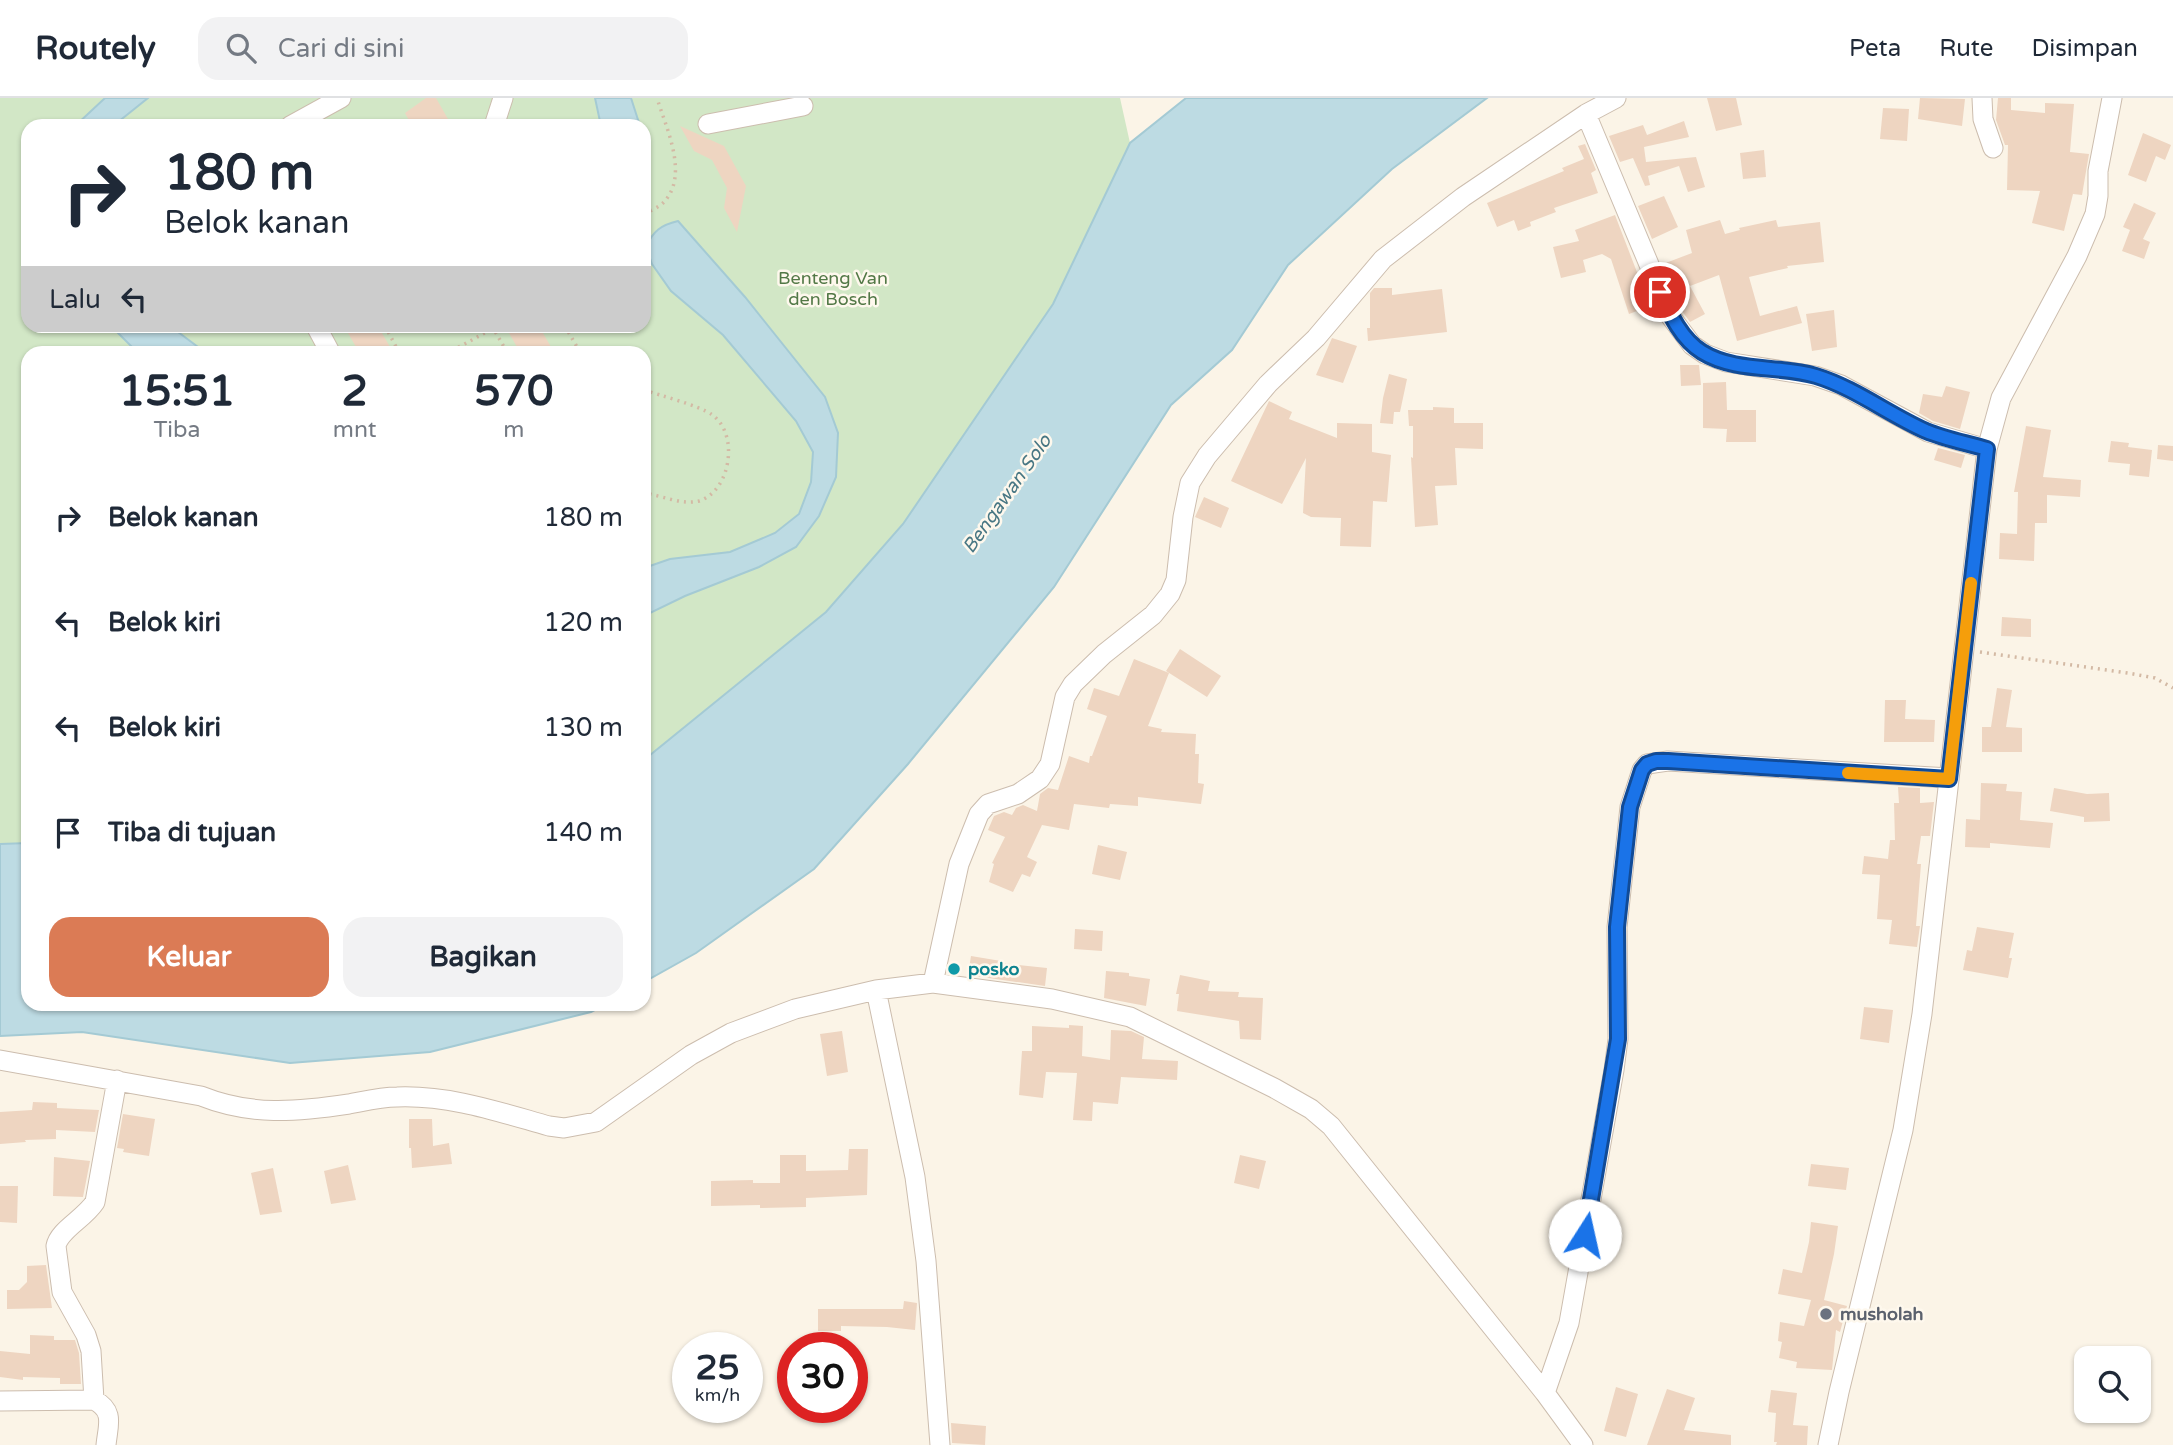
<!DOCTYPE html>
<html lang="id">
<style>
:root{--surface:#fff;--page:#f2f2f3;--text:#1f2937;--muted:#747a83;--line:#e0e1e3;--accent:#db7b55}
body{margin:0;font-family:"Varela Round",sans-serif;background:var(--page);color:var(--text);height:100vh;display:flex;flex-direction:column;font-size:26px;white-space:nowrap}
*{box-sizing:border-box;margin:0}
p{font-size:23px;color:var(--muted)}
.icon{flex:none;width:38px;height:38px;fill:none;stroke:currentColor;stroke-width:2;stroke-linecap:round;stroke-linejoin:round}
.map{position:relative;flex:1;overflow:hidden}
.sheet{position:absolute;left:21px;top:248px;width:630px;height:665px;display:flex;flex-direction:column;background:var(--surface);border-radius:21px;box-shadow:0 2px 5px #0004}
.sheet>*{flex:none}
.top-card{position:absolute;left:21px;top:21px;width:630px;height:214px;border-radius:21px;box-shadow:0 2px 5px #0004;background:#fff;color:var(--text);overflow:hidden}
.fabs{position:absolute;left:2074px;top:1248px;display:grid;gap:14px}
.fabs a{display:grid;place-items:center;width:77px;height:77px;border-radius:14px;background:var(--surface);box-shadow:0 2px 5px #0004;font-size:35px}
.speed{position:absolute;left:672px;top:1234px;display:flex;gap:14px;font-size:35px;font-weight:700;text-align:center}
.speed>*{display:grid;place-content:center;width:91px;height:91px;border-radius:50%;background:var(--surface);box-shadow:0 2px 5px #0004;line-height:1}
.speed small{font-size:18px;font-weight:400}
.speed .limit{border:10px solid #d22;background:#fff;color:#111}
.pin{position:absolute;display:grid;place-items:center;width:60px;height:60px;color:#fff;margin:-30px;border:4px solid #fff;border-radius:50%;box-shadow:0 2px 7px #0007}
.me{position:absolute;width:77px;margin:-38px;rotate:10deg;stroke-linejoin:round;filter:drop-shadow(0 0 5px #0008)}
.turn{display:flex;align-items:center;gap:24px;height:147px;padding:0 28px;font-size:32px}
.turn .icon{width:91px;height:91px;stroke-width:2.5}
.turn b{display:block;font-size:49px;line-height:60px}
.then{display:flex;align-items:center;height:66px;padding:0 28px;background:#0003;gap:14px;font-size:26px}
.eta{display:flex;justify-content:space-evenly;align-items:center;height:119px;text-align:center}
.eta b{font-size:42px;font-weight:700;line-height:49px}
.button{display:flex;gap:14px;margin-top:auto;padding:14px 28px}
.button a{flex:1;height:80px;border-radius:21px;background:var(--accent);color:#fff;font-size:28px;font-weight:700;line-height:80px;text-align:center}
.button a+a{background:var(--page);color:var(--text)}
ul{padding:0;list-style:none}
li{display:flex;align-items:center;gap:21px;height:105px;padding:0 28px}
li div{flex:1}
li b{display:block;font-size:26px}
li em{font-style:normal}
header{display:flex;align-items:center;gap:42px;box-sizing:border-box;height:98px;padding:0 35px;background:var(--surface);border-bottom:2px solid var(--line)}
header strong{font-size:33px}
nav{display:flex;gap:38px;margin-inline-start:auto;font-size:24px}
.search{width:490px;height:63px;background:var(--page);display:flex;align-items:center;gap:18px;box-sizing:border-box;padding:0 24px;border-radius:21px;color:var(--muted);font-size:26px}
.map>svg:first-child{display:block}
</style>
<header>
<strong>Routely</strong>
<div class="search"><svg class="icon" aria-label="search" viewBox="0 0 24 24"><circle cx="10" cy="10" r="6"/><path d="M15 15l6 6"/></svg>Cari di sini</div>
<nav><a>Peta</a><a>Rute</a><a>Disimpan</a></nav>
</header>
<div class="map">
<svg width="2173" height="1347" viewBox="0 0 2173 1347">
<rect width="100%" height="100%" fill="#fbf4e7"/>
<path fill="#d2e7c6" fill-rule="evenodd" d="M 0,0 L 1120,0 L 1130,45 L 1053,206 L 903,426 L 826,514 L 644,662 L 644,256 L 28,256 L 28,745 L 0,746 ZM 28,28 L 644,28 L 644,228 L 28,228 Z"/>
<path fill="#bddbe3" stroke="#a4cad4" stroke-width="2" d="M 105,0 L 148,0 L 113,28 L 75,28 Z
M 595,0 L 631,0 L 640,28 L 601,28 Z
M 1186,0 L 1487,0 L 1392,71 L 1288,167 L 1232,252 L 1171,307 L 1054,489 L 908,666 L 814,771 L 696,855 L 644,884 L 644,662 L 826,514 L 903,426 L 1053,206 L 1130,45 Z
M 678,123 L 745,199 L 825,299 L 838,335 L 836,379 L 819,418 L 796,449 L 759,469 L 685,498 L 644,518 L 644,470 L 670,461 L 730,454 L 775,435 L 799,416 L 811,384 L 813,354 L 796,323 L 723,237 L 671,193 L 652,166 L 646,149 C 653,133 661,127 678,123 Z
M 111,228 L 170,228 L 206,255 L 138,255 Z
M 28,745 L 28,906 L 604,907 L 591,914 L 430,954 L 290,965 L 82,934 L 0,938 L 0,746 Z"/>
<path fill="#eed5c1" d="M 426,0 L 436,0 L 452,28 L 412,28 L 405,15 Z
M 1707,0 L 1736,0 L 1742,27 L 1716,33 Z
M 1920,0 L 1965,1 L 1962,28 L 1918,21 Z
M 1998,0 L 2011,0 L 2011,12 L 2045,15 L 2045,5 L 2074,6 L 2070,54 L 2089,56 L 2082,97 L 2073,96 L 2064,133 L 2032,125 L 2040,93 L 2007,92 L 2008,47 L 2005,47 L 1996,22 Z
M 1883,10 L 1909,11 L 1907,43 L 1880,41 Z
M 1684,23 L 1689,39 L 1644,49 L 1646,64 L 1696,59 L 1705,89 L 1688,94 L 1679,68 L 1648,78 L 1650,87 L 1645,88 L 1633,60 L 1620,64 L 1609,38 L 1643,27 L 1647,37 Z
M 680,28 L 724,48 L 746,88 L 737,134 L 724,110 L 727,90 L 712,62 L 694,53 Z
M 2143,35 L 2171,47 L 2165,62 L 2156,58 L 2146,84 L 2128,77 Z
M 1585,46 L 1596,72 L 1591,75 L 1598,95 L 1554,110 L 1556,114 L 1530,124 L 1531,128 L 1518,133 L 1514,122 L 1497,129 L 1487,105 L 1564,73 L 1562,70 L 1584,61 L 1578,48 Z
M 1764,52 L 1766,79 L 1743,81 L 1740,55 Z
M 1664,98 L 1678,129 L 1652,141 L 1638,108 Z
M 2134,105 L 2156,115 L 2143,141 L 2150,144 L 2144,161 L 2122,153 L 2130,132 L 2123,129 Z
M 1615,117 L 1650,208 L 1629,216 L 1611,161 L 1602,156 L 1583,162 L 1586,174 L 1561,180 L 1553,149 L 1579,143 L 1575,132 Z
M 1720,122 L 1725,136 L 1740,132 L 1739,130 L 1776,122 L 1778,129 L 1820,124 L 1824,164 L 1787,168 L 1788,170 L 1749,179 L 1760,218 L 1797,208 L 1802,225 L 1737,243 L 1719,177 L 1690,188 L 1705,216 L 1690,224 L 1682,213 L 1663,166 L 1692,155 L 1686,132 Z
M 1374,190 L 1392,190 L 1392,197 L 1442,191 L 1447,234 L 1368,243 L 1367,230 L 1370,230 L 1370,195 Z
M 1834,212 L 1837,249 L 1812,253 L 1806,216 Z
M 344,228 L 378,228 L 394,256 L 360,256 Z
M 505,228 L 539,228 L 555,256 L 521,256 Z
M 1332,240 L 1357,248 L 1343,285 L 1316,277 Z
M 1680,267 L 1699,267 L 1701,287 L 1681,288 Z
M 1389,276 L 1407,281 L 1400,314 L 1394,314 L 1393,326 L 1380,325 L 1383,300 Z
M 1726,284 L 1727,312 L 1756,312 L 1756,344 L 1726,344 L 1727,331 L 1703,330 L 1703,285 Z
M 1946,288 L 1970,294 L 1960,331 L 1933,323 L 1919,315 L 1923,296 L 1942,299 Z
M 1269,303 L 1292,314 L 1289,321 L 1337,340 L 1337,325 L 1372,326 L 1372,354 L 1391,357 L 1387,404 L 1373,403 L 1371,449 L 1340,448 L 1341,420 L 1311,419 L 1303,415 L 1306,360 L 1282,406 L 1231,383 Z
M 1433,309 L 1454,310 L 1454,325 L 1483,325 L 1483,351 L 1455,350 L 1457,387 L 1435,388 L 1438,427 L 1415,429 L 1411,359 L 1413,360 L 1413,328 L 1409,328 L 1408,312 L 1433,312 Z
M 2026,328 L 2051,332 L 2043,379 L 2081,382 L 2080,399 L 2047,397 L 2047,425 L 2035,425 L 2034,463 L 1999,461 L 2000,435 L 2017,436 L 2018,394 L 2014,394 Z
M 2111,343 L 2129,345 L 2128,349 L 2152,352 L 2149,379 L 2129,377 L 2130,366 L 2108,364 Z
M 2158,347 L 2173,348 L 2173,363 L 2157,361 Z
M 1938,350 L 1965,357 L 1961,370 L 1934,362 Z
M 1204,399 L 1229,410 L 1221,430 L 1195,419 Z
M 2002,519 L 2031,521 L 2031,539 L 2001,538 Z
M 1180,551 L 1221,578 L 1207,599 L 1166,573 Z
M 1134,561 L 1169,575 L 1148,628 L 1162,631 L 1161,634 L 1196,636 L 1195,656 L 1199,656 L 1198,685 L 1204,686 L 1201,706 L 1138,699 L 1138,708 L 1110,706 L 1109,710 L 1074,706 L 1069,732 L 1042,727 L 1027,759 L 1037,764 L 1030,779 L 1022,776 L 1013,794 L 989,784 L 994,766 L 992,765 L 1005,739 L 988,732 L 994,718 L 1004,714 L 1012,717 L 1016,710 L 1023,707 L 1037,713 L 1040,696 L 1048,690 L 1058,692 L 1069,658 L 1089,665 L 1090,658 L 1092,658 L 1107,618 L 1087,611 L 1094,590 L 1119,598 Z
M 1997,590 L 2012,592 L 2006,629 L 2022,630 L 2022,654 L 1982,654 L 1982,629 L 1991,629 Z
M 1885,602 L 1906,602 L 1905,621 L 1935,622 L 1934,644 L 1884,644 Z
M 1981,685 L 2007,686 L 2006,693 L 2022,694 L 2020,722 L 2053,725 L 2050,750 L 1990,745 L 1990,750 L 1965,749 L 1966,721 L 1980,722 Z
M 1898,689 L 1920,690 L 1920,705 L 1934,704 L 1930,738 L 1921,738 L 1917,766 L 1921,766 L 1916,828 L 1920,828 L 1917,849 L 1889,846 L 1892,822 L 1877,821 L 1880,777 L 1862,776 L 1864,758 L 1888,761 L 1890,742 L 1895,742 L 1894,705 L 1899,705 Z
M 2054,690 L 2087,696 L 2109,695 L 2110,723 L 2084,724 L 2084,719 L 2050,713 Z
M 1098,747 L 1127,754 L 1120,782 L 1092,776 Z
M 1977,829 L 2014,835 L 2009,860 L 2012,860 L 2008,880 L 1963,872 L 1967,852 L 1972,853 Z
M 1075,831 L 1103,833 L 1102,853 L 1074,851 Z
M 971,858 L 1001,863 L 1001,865 L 1047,870 L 1045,888 L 968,877 Z
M 1106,873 L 1129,875 L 1129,878 L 1150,881 L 1146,908 L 1104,900 Z
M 1180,877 L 1210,883 L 1208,893 L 1239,894 L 1238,899 L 1263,900 L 1261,942 L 1240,941 L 1239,923 L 1177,913 L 1179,896 L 1176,896 Z
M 1864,909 L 1893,912 L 1889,945 L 1860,941 Z
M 1069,927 L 1083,928 L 1082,958 L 1110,962 L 1111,932 L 1131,933 L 1144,939 L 1142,961 L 1178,963 L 1177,982 L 1121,979 L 1118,1006 L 1093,1004 L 1092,1023 L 1073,1022 L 1077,975 L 1046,974 L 1043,1000 L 1019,997 L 1022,953 L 1032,953 L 1032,928 L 1069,930 Z
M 842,933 L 848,974 L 827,978 L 820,936 Z
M 33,1004 L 57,1005 L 57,1010 L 99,1012 L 95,1034 L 56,1032 L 56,1041 L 25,1042 L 26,1044 L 0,1046 L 0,1014 L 32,1012 Z
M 123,1016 L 155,1021 L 149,1058 L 123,1054 L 124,1051 L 117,1050 Z
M 409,1021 L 432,1021 L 433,1048 L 449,1045 L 452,1066 L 412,1070 L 411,1050 L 409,1050 Z
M 849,1051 L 868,1051 L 867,1097 L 806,1100 L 806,1109 L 760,1110 L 760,1107 L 711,1108 L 711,1083 L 753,1082 L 753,1085 L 780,1085 L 780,1057 L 806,1057 L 806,1073 L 848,1072 Z
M 1240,1057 L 1266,1063 L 1259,1091 L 1234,1085 Z
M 54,1059 L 90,1063 L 83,1099 L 53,1098 Z
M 1811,1066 L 1849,1070 L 1846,1092 L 1808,1088 Z
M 348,1067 L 356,1102 L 331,1106 L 324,1073 Z
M 273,1070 L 282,1114 L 260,1117 L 251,1075 Z
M 0,1088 L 18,1088 L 17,1125 L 0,1124 Z
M 1811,1124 L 1838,1128 L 1834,1156 L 1824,1202 L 1847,1208 L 1840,1234 L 1836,1232 L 1832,1272 L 1796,1270 L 1797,1264 L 1779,1260 L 1782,1244 L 1778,1243 L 1780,1224 L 1804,1228 L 1811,1202 L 1778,1196 L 1783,1171 L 1802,1175 L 1809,1144 Z
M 46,1167 L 52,1210 L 7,1211 L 7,1192 L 19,1192 L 27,1184 L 27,1168 Z
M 904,1203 L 917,1205 L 915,1232 L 887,1229 L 841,1228 L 841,1233 L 818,1233 L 818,1211 L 903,1211 Z
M 30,1237 L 54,1238 L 54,1242 L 75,1242 L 79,1255 L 81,1286 L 60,1286 L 60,1280 L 23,1279 L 23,1282 L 0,1279 L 0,1253 L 30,1256 Z
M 1616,1289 L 1638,1296 L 1626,1339 L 1604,1333 Z
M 1667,1291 L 1695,1300 L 1684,1332 L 1731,1337 L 1731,1347 L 1647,1347 Z
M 1771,1292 L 1797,1295 L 1793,1327 L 1808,1328 L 1807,1347 L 1776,1347 L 1777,1344 L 1774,1344 L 1776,1315 L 1768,1314 Z
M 951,1325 L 986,1328 L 985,1347 L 952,1345 Z"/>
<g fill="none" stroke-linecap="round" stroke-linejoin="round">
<g stroke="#ccbdae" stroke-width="21">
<path id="minor" d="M 1982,0 L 1983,21 L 1993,50
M 1586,16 L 1671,219 L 1692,247 L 1705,256 L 1726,264 L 1815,278 L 1841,287 L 1928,334 L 1987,351
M 708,26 L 803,8
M 290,28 L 341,0
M 494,28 L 503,0
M 316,228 L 331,256
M 933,885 L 959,766 L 979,716 L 988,706 L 1018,696 L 1040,681 L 1050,666 L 1065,599 L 1073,586 L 1104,556 L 1153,517 L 1170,496 L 1176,482 L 1183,419 L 1190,385 L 1207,358 L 1268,286 L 1316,240 L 1383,161 L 1463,99 L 1586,16 L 1616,0
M 876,892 L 915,1079 L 926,1163 L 940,1347
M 0,962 L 201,998 C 251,1018 296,1014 349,1006 C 365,1003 381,999 397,999 C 450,997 499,1014 549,1028 L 564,1030 L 596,1024 L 691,957 L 731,935 L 795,911 L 876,892 L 933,885 L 1052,901 L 1130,919 L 1274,990 L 1311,1011 L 1331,1028 L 1545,1295 L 1583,1347
M 1545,1295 L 1569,1225 L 1614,972 L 1618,941 L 1617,829 L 1630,709 L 1642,672 L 1647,666 L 1668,663 L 1949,680
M 94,1302 L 91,1253 L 86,1237 L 62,1194 L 56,1148 C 59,1132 84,1121 95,1104 L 117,982
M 0,1303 L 94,1302 C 115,1313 108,1327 106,1347
M 1828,1347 L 1839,1294 L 1903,1032 L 1922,916 L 1987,351 L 2001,300 L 2077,158 L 2095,116 L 2098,98 L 2098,73 L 2112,0"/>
</g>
<path stroke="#d3b9a4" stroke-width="3.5" stroke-dasharray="2 5" stroke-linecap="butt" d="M 644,116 C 650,113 659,109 663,105 C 690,78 666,30 657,0
M 385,228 L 400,256
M 492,228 L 508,256
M 565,228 L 581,256
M 446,256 L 494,230
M 644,292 C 659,297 700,308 711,316 C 740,335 731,393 699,403 C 684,407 664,399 650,396 L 644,399
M 1980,554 L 2128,575 L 2155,580 L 2173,590"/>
<use href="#minor" stroke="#fff" stroke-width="19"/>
</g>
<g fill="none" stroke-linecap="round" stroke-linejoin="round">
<g stroke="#114b97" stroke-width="18">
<path id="route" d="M 1585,1137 L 1618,941 L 1617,829 L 1630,709 L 1642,672 L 1647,666 L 1656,663 L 1668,663 L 1949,681 L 1987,351 C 1967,345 1945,341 1926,333 C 1888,316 1855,290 1816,278 C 1780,267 1736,275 1702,254 C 1681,241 1670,216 1660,194"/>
</g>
<use href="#route" stroke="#1a73e8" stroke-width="12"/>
<path stroke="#f59e0b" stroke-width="12" d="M 1848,675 L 1949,681 L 1971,485"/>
</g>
<circle fill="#0f9aa8" stroke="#fef8ed" stroke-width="2.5" cx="954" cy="871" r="7"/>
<circle fill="#6b7280" stroke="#fef8ed" stroke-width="2.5" cx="1826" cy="1216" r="7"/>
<g text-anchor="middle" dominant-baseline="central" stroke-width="5" stroke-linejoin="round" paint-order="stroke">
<g font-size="18" fill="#527846" stroke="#fef8ed">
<text x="833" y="180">Benteng Van<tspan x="833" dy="21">den Bosch</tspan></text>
</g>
<g font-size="18" font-weight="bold" fill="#0d838f" stroke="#fef8ed" text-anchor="start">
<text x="968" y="871">posko</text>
</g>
<g font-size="18" font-weight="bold" fill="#5b616d" stroke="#fef8ed" text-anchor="start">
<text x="1840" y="1216">musholah</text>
</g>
<g font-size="19" font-style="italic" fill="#487784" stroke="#fef8ed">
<text transform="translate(1007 396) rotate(-55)">Bengawan Solo</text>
</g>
</g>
</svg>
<div class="fabs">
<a><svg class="icon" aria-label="search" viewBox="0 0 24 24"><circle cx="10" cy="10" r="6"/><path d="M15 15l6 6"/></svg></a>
</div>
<div class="speed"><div>25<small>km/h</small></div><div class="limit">30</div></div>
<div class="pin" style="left:1660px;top:194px;background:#d93025"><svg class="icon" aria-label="arrive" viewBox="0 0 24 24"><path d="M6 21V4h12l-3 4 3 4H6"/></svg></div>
<svg class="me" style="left:1585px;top:1137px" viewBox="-20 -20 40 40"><circle r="19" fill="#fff"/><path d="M0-13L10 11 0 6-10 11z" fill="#1a73e8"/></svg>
<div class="top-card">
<div class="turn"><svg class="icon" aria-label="right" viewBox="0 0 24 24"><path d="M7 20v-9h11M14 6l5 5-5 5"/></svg><div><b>180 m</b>Belok kanan</div></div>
<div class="then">Lalu<svg class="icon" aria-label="left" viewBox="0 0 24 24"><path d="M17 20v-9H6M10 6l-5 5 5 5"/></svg></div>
</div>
<section class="sheet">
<div class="eta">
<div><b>15:51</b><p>Tiba</p></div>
<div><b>2</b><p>mnt</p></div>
<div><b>570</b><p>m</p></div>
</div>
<ul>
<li><svg class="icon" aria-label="right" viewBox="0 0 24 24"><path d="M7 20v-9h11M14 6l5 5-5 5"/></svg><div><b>Belok kanan</b></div><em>180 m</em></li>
<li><svg class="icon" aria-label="left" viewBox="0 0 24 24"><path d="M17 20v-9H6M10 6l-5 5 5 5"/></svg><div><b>Belok kiri</b></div><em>120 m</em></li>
<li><svg class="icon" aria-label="left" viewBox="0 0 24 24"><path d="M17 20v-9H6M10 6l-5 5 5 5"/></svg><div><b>Belok kiri</b></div><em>130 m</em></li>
<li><svg class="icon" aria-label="arrive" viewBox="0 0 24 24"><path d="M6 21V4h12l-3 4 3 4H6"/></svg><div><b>Tiba di tujuan</b></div><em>140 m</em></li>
</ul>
<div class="button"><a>Keluar</a><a>Bagikan</a></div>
</section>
</div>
